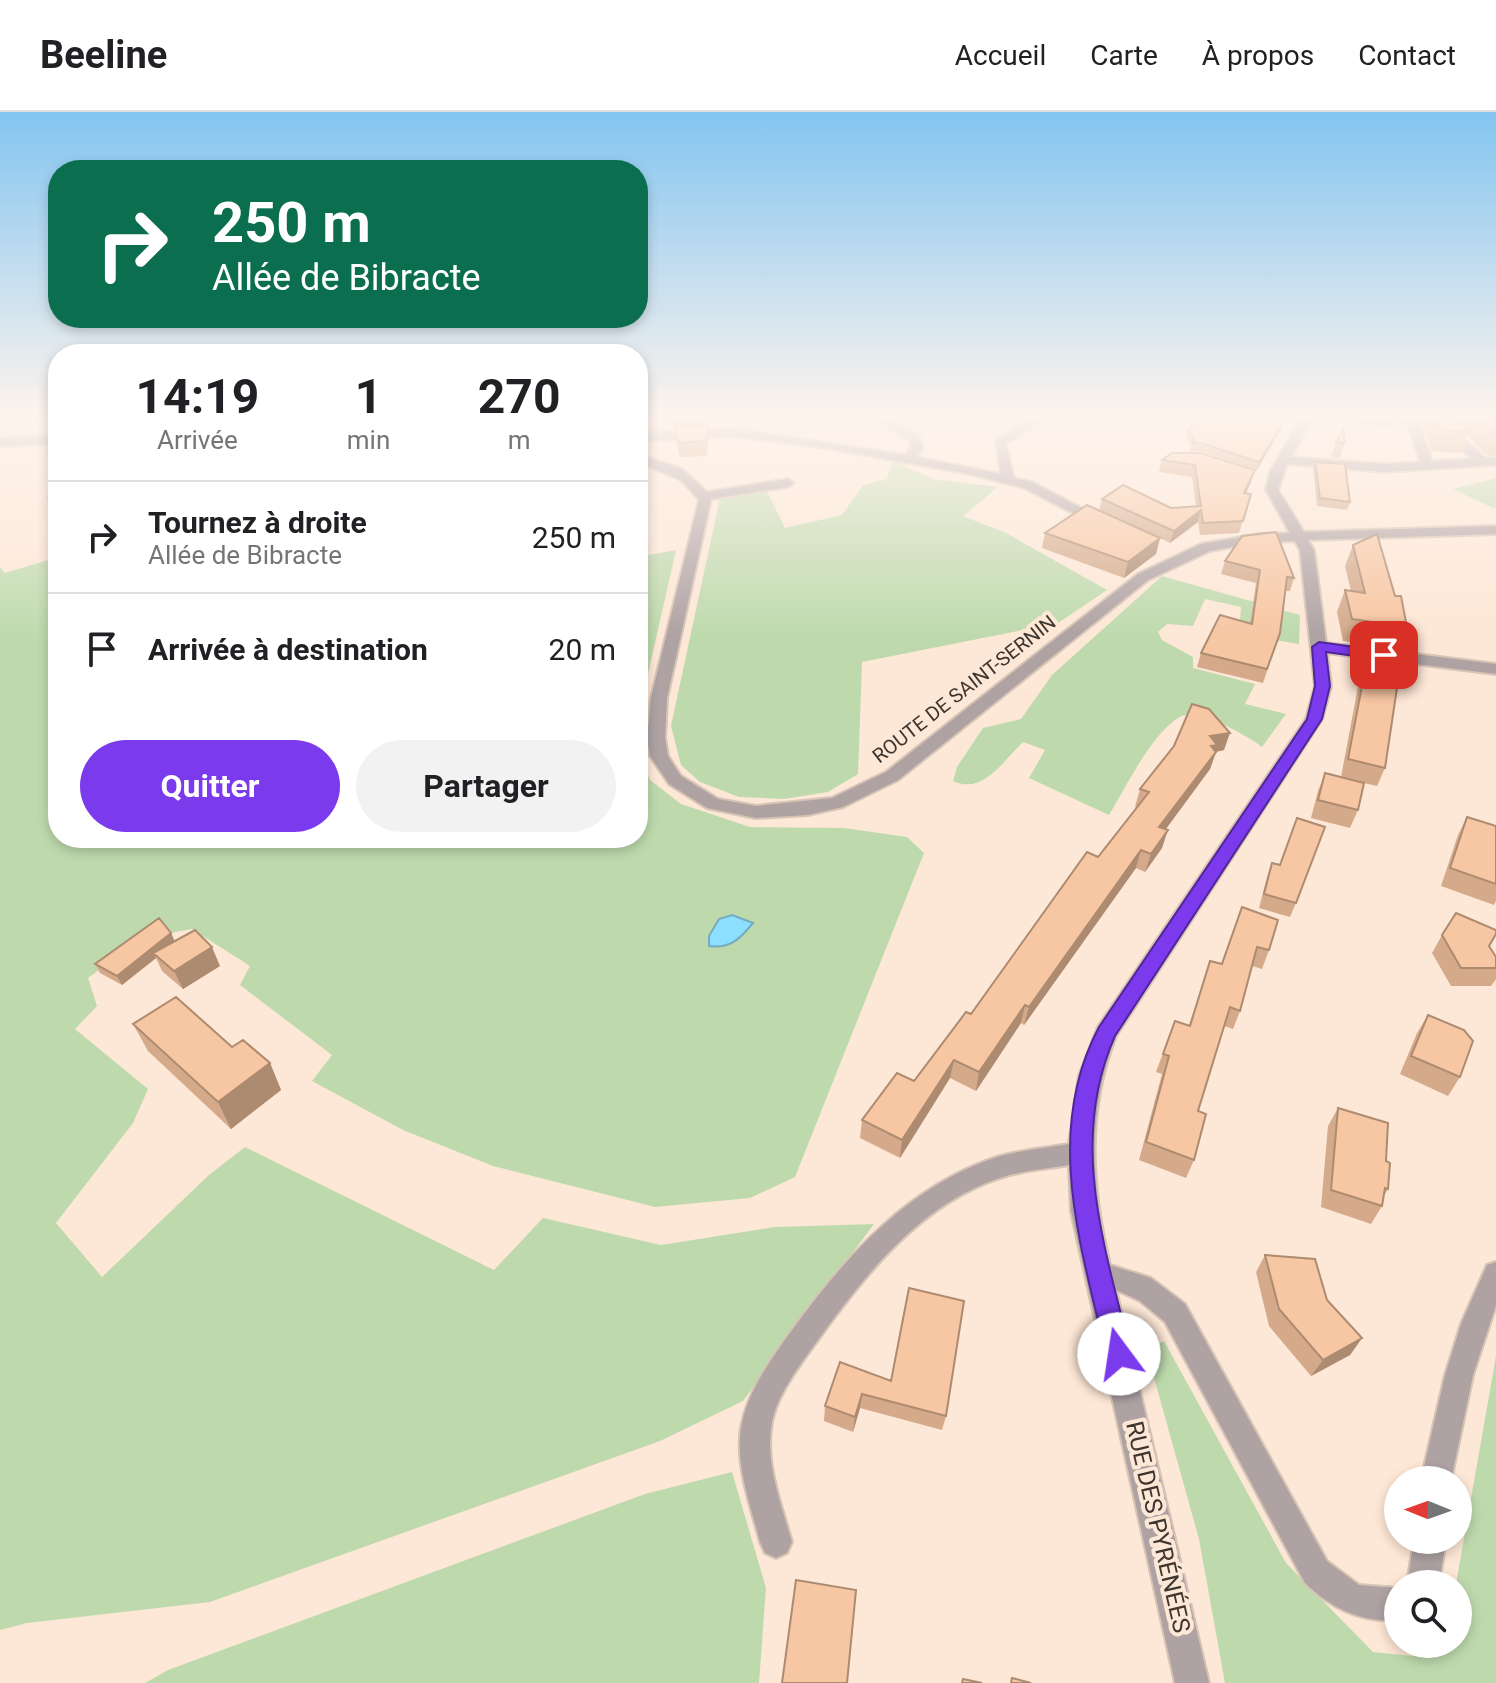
<!DOCTYPE html>
<html lang="fr">
<meta charset="utf-8">
<style>
:root{--surface:#fff;--page:#f2f2f2;--text:#202124;--muted:#757577;--line:#e0e0e0;--accent:#7c3aed}
body{margin:0;font-family:Roboto,sans-serif;background:var(--page);color:var(--text);height:100vh;display:flex;flex-direction:column;font-size:30px;white-space:nowrap}
*{box-sizing:border-box;margin:0}
p{font-size:26px;color:var(--muted)}
.icon{flex:none;width:44px;height:44px;fill:none;stroke:currentColor;stroke-width:2;stroke-linecap:round;stroke-linejoin:round}
.map{position:relative;flex:1;overflow:hidden}
.side{position:absolute;left:48px;top:232px;width:600px;height:504px;display:flex;flex-direction:column;background:var(--surface);border-radius:32px;box-shadow:0 4px 12px #0003}
.side>*{flex:none}
.guide{position:absolute;left:48px;top:48px;width:600px;height:168px;border-radius:32px;box-shadow:0 4px 12px #0003;background:#0b6e4f;color:#fff;overflow:hidden}
.needle{width:52px;rotate:271deg}
.controls{position:absolute;left:1384px;top:1354px;display:grid;gap:16px}
.controls a{display:grid;place-items:center;width:88px;height:88px;border-radius:50%;background:var(--surface);box-shadow:0 4px 12px #0003;font-size:40px}
.pin{position:absolute;display:grid;place-items:center;width:68px;height:68px;color:#fff;margin:-34px;border-radius:16px;box-shadow:0 4px 12px #0006}
.me{position:absolute;width:88px;margin:-44px;rotate:346deg;stroke-linejoin:round;filter:drop-shadow(0 0 6px #0008)}
.turn{display:flex;align-items:center;gap:28px;height:168px;padding:0 32px;font-size:36px}
.turn .icon{width:104px;height:104px;stroke-width:2.5}
.turn b{display:block;font-size:56px;line-height:68px}
.eta{display:flex;justify-content:space-evenly;align-items:center;height:136px;text-align:center}
.eta b{font-size:48px;font-weight:700;line-height:56px}
.cta{display:flex;gap:16px;margin-top:auto;padding:16px 32px}
.cta a{flex:1;height:92px;border-radius:48px;background:var(--accent);color:#fff;font-size:32px;font-weight:700;line-height:92px;text-align:center}
.cta a+a{background:var(--page);color:var(--text)}
ul{padding:0;list-style:none}
li{display:flex;align-items:center;gap:24px;height:112px;padding:0 32px;border-top:2px solid var(--line)}
li div{flex:1}
li b{display:block;font-size:30px}
li em{font-style:normal}
header{display:flex;align-items:center;gap:48px;box-sizing:border-box;height:112px;padding:0 40px;background:var(--surface);border-bottom:2px solid var(--line)}
header strong{font-size:38px}
nav{display:flex;gap:44px;margin-inline-start:auto;font-size:28px}
.map>svg:first-child{display:block}
</style>
<header>
<strong>Beeline</strong>
<nav><a>Accueil</a><a>Carte</a><a>À propos</a><a>Contact</a></nav>
</header>
<div class="map">
<svg width="1496" height="1571" viewBox="0 0 1496 1571">
<rect width="100%" height="100%" fill="#fde7d6"/>
<path fill="#bedaad" d="M 893,349 L 934,367 L 998,375 L 963,404 L 1006,421 L 1107,478 L 1058,511 L 862,550 L 858,662 L 828,680 L 784,687 L 739,685 L 700,670 L 681,653 L 671,614 L 720,386 L 766,377 L 785,416 L 842,403 L 863,373 L 887,367 Z
M 1496,366 L 1496,395 L 1493,396 L 1453,377 Z
M 676,438 L 638,606 L 638,445 Z
M 58,445 L 58,726 L 638,726 L 638,635 L 650,668 L 681,692 L 750,715 L 844,716 L 907,725 L 924,741 L 795,1065 L 750,1086 L 655,1095 L 493,1054 L 403,1018 L 312,969 L 332,943 L 240,873 L 250,854 L 192,817 L 143,826 L 88,866 L 97,894 L 75,917 L 148,977 L 133,1011 L 56,1111 L 102,1165 L 209,1063 L 245,1035 L 494,1158 L 543,1106 L 661,1133 L 775,1115 L 874,1112 L 743,1289 L 660,1329 L 210,1490 L 27,1511 L 0,1518 L 0,455 L 5,461 Z
M 1162,464 L 1300,503 L 1299,532 L 1239,522 L 1241,495 L 1205,487 L 1193,514 L 1167,512 L 1158,520 L 1162,528 L 1193,545 L 1193,556 L 1255,572 L 1245,592 L 1286,602 L 1262,635 C 1247,624 1196,593 1178,606 C 1151,623 1126,675 1109,703 L 1029,666 L 1045,638 L 1023,630 C 1002,650 983,683 953,669 L 957,655 L 983,616 L 1021,607 L 1052,563 Z
M 1164,1229 L 1286,1451 L 1373,1540 L 1432,1546 L 1438,1532 L 1458,1532 L 1456,1472 L 1496,1244 L 1496,1571 L 1225,1571 L 1199,1427 L 1146,1237 Z
M 732,1360 L 766,1476 L 759,1571 L 145,1571 L 168,1558 L 645,1382 Z"/>
<path fill="#8cdffe" stroke="#75acc0" stroke-width="2" d="M 732,803 L 753,811 C 740,827 730,837 709,834 L 709,824 L 719,807 Z"/>
<g fill="none" stroke-linecap="round" stroke-linejoin="round">
<g stroke="#d7c4b5" stroke-width="4">
<path id="minor" d="M 871,305 L 885,305 L 919,324 L 923,337 L 916,345 L 1001,362 L 996,328 L 1035,305 L 1049,305 L 1006,332 L 1014,366 L 1032,370 L 1110,411 L 1098,414 L 1024,376 L 969,362 L 820,335 L 730,324 L 638,329 L 638,321 L 730,316 L 905,343 L 911,336 L 909,328 Z
M 1302,305 L 1314,305 L 1291,345 L 1384,352 L 1420,350 L 1408,312 L 1395,308 L 1387,315 L 1340,305 L 1383,308 L 1384,305 L 1409,305 L 1419,310 L 1432,349 L 1472,347 L 1440,318 L 1433,305 L 1445,305 L 1449,314 L 1486,346 L 1496,345 L 1496,353 L 1384,360 L 1287,352 L 1278,378 L 1304,420 L 1496,414 L 1496,422 L 1308,428 L 1314,438 L 1326,531 L 1496,552 L 1496,562 L 1327,541 L 1331,574 L 1322,607 L 1116,924 C 1086,1000 1091,1075 1110,1153 L 1151,1166 L 1185,1192 L 1327,1449 L 1359,1473 L 1398,1476 L 1398,1508 C 1361,1511 1331,1496 1305,1471 L 1165,1210 L 1140,1189 L 1116,1178 L 1209,1571 L 1175,1571 L 1071,1099 L 1069,1053 C 1047,1057 1024,1058 1003,1065 C 921,1090 863,1165 815,1232 C 798,1256 774,1286 771,1317 C 766,1354 782,1395 792,1430 L 787,1441 L 776,1446 L 765,1441 L 760,1430 C 751,1395 735,1353 741,1316 C 747,1279 773,1244 795,1214 C 848,1142 909,1074 997,1045 C 1020,1038 1045,1036 1069,1032 L 1079,964 L 1098,915 L 1306,607 L 1315,574 L 1300,438 L 1295,429 L 1260,430 L 1210,439 L 1148,468 L 898,668 L 843,695 L 808,703 L 756,706 L 707,696 L 669,672 L 650,644 L 647,626 L 651,586 L 699,388 L 681,368 L 638,350 L 638,342 L 682,357 L 707,380 L 788,367 L 794,371 L 788,375 L 711,387 L 667,586 L 665,626 L 668,644 L 681,664 L 718,687 L 756,694 L 832,686 L 886,660 L 1138,462 L 1201,432 L 1260,422 L 1290,421 L 1266,378 L 1270,360 Z
M 58,324 L 58,332 L 0,334 L 0,326 Z
M 58,367 L 58,387 L 49,387 L 52,371 Z
M 1496,1150 L 1496,1193 L 1473,1263 L 1451,1368 L 1421,1368 L 1445,1263 L 1461,1212 L 1487,1153 Z
M 1414,1428 L 1446,1428 L 1439,1472 L 1407,1472 Z"/>
</g>
<use href="#minor" fill="#aea2a3" fill-rule="evenodd"/>
</g>
<path fill="#d4aa8b" d="M 669,305 L 709,305 L 707,344 L 680,345 L 676,330 L 675,316 L 672,316 Z
M 1288,305 L 1257,358 L 1199,339 L 1190,340 L 1191,334 L 1186,326 L 1188,318 Z
M 1415,305 L 1496,305 L 1496,344 L 1487,343 L 1468,324 L 1461,341 L 1432,339 L 1422,309 Z
M 1336,330 L 1345,331 L 1340,346 L 1331,345 Z
M 1172,341 L 1251,370 L 1246,382 L 1251,382 L 1239,421 L 1200,423 L 1198,410 L 1170,431 L 1160,426 L 1156,442 L 1124,466 L 1042,436 L 1045,421 L 1099,399 L 1102,387 L 1171,396 L 1196,394 L 1192,365 L 1159,360 L 1162,348 Z
M 1315,350 L 1350,390 L 1347,398 L 1317,394 L 1313,357 Z
M 1353,433 L 1395,484 L 1407,515 L 1399,535 L 1385,656 L 1377,674 L 1364,671 L 1358,698 L 1350,716 L 1311,706 L 1318,679 L 1325,661 L 1341,665 L 1363,548 L 1369,533 L 1343,529 L 1337,500 L 1345,478 L 1351,479 L 1345,454 Z
M 1225,449 L 1294,466 L 1290,479 L 1285,479 L 1280,521 L 1263,571 L 1197,555 L 1201,541 L 1250,512 L 1256,471 L 1221,462 Z
M 1174,634 L 1224,638 L 1216,640 L 1210,657 L 1166,717 L 1162,736 L 1145,760 L 1136,756 L 1024,913 L 1021,911 L 976,979 L 950,966 L 900,1046 L 860,1026 L 862,1008 L 914,969 L 971,902 L 1098,745 L 1137,696 L 1135,695 L 1140,677 Z
M 1467,705 L 1496,714 L 1496,789 L 1494,793 L 1441,774 L 1458,723 Z
M 1272,751 L 1296,791 L 1290,805 L 1259,796 L 1267,765 Z
M 1242,795 L 1269,838 L 1262,857 L 1252,854 L 1240,899 L 1233,917 L 1224,914 L 1198,999 L 1194,1048 L 1186,1066 L 1139,1048 L 1162,962 L 1156,960 L 1175,909 L 1189,913 L 1210,849 L 1221,852 Z
M 171,821 L 174,829 L 220,854 L 183,877 L 162,859 L 156,846 L 122,873 L 100,861 L 95,852 Z
M 1442,823 L 1489,834 L 1496,845 L 1496,867 L 1491,874 L 1451,874 L 1432,841 Z
M 1428,903 L 1460,965 L 1448,984 L 1400,962 L 1417,921 Z
M 133,912 L 232,935 L 270,951 L 281,978 L 231,1017 L 148,939 Z
M 1338,996 L 1386,1049 L 1388,1077 L 1383,1085 L 1382,1094 L 1371,1112 L 1321,1095 L 1328,1014 Z
M 1265,1143 L 1362,1226 L 1350,1243 L 1311,1264 L 1269,1214 L 1256,1160 Z
M 891,1269 L 946,1304 L 942,1318 L 860,1296 L 853,1320 L 824,1309 L 825,1294 Z"/>
<path fill="#ad8b71" d="M 31,305 L 48,305 L 34,311 Z
M 1286,305 L 1288,305 L 1257,358 L 1259,350 Z
M 1255,358 L 1251,370 L 1240,393 L 1244,381 Z
M 1201,398 L 1198,410 L 1170,431 L 1174,419 Z
M 1160,426 L 1156,442 L 1124,466 L 1128,450 Z
M 1230,621 L 1224,638 L 1215,640 L 1216,640 L 1210,657 L 1154,733 L 1159,715 L 1210,624 Z
M 1168,718 L 1162,736 L 1145,760 L 1151,742 Z
M 1141,738 L 1136,756 L 1024,913 L 1029,895 Z
M 171,821 L 175,830 L 153,841 L 156,846 L 122,873 L 117,864 Z
M 212,835 L 220,854 L 183,877 L 174,859 Z
M 1025,893 L 1021,911 L 976,979 L 979,960 Z
M 954,948 L 950,966 L 900,1046 L 902,1028 Z
M 270,951 L 281,978 L 231,1017 L 218,990 Z
M 1362,1226 L 1350,1243 L 1311,1264 L 1323,1248 Z
M 862,1282 L 860,1296 L 853,1320 L 855,1305 Z"/>
<path fill="#f7c6a2" stroke="#ad8b71" stroke-width="2" d="M 671,305 L 708,305 L 708,307 L 672,309 Z
M 1202,305 L 1286,305 L 1259,350 L 1201,331 L 1192,331 L 1195,329 L 1188,318 Z
M 1435,305 L 1452,305 L 1469,320 L 1440,318 Z
M 1477,305 L 1496,305 L 1496,322 Z
M 708,314 L 707,329 L 679,331 L 675,315 Z
M 1343,318 L 1345,331 L 1336,330 Z
M 1172,341 L 1200,341 L 1255,358 L 1244,381 L 1251,382 L 1243,409 L 1203,411 L 1201,398 L 1174,419 L 1102,387 L 1123,373 L 1171,396 L 1201,394 L 1195,353 L 1162,348 Z
M 1315,350 L 1345,352 L 1350,390 L 1320,386 Z
M 1087,393 L 1160,426 L 1128,450 L 1045,421 Z
M 1276,420 L 1294,466 L 1287,465 L 1280,521 L 1267,557 L 1201,541 L 1220,503 L 1252,512 L 1260,458 L 1225,449 L 1242,424 Z
M 1377,422 L 1395,484 L 1401,484 L 1407,515 L 1352,507 L 1345,478 L 1365,481 L 1353,433 Z
M 1370,532 L 1403,536 L 1385,656 L 1348,647 Z
M 1192,592 L 1209,597 L 1230,621 L 1210,624 L 1217,633 L 1211,634 L 1216,640 L 1159,715 L 1168,718 L 1151,742 L 1141,738 L 1029,895 L 1025,893 L 979,960 L 954,948 L 902,1028 L 862,1008 L 897,961 L 914,969 L 966,900 L 971,902 L 1087,740 L 1098,745 L 1149,680 L 1140,677 L 1174,634 Z
M 1325,661 L 1364,671 L 1358,698 L 1318,688 Z
M 1467,705 L 1496,714 L 1496,772 L 1450,756 Z
M 1297,706 L 1325,715 L 1296,791 L 1264,782 L 1272,751 L 1280,753 Z
M 1242,795 L 1278,808 L 1269,838 L 1257,835 L 1240,899 L 1230,895 L 1198,999 L 1206,1002 L 1194,1048 L 1146,1030 L 1169,944 L 1163,942 L 1175,909 L 1190,914 L 1210,849 L 1222,852 Z
M 1456,801 L 1496,818 L 1496,822 L 1489,834 L 1496,845 L 1496,856 L 1461,856 L 1442,823 Z
M 159,806 L 171,821 L 117,864 L 95,852 Z
M 195,818 L 212,835 L 174,859 L 153,841 Z
M 176,885 L 232,935 L 243,928 L 270,951 L 218,990 L 133,912 Z
M 1428,903 L 1464,918 L 1473,929 L 1460,965 L 1411,944 Z
M 1338,996 L 1388,1011 L 1386,1049 L 1390,1051 L 1388,1077 L 1385,1076 L 1382,1094 L 1331,1078 Z
M 1265,1143 L 1315,1147 L 1327,1188 L 1362,1226 L 1323,1248 L 1279,1197 Z
M 909,1176 L 964,1189 L 946,1304 L 862,1282 L 855,1305 L 825,1294 L 840,1250 L 891,1269 Z
M 796,1468 L 856,1478 L 847,1571 L 782,1571 Z
M 1012,1566 L 1031,1571 L 1011,1571 Z
M 963,1567 L 982,1571 L 962,1571 Z"/>
<linearGradient id="sky" x2="0" y2="1"><stop stop-color="#83c5f1"/><stop offset="0.58" stop-color="#fef4ed"/><stop offset="1" stop-color="#fef4ed" stop-opacity="0"/></linearGradient>
<rect width="1496" height="525" fill="url(#sky)"/>
<path fill="#7c3aed" stroke="#51269a" stroke-width="2" d="M 1319,530 L 1384,539 L 1391,543 L 1384,548 L 1326,540 L 1330,574 L 1322,607 L 1115,924 C 1068,1029 1105,1136 1131,1242 L 1128,1250 L 1119,1254 L 1110,1250 L 1106,1242 C 1081,1134 1043,1020 1099,915 L 1307,607 L 1315,574 L 1312,535 Z"/>
<g text-anchor="middle" dominant-baseline="central" stroke-width="8" stroke-linejoin="round" paint-order="stroke">
<g font-size="20" fill="#3e362f" stroke="#fde7d6">
<text transform="translate(964 577) rotate(-38)">ROUTE DE SAINT-SERNIN</text>
</g>
<g font-size="24" fill="#3e362f" stroke="#fde7d6">
<text transform="translate(1158 1415) rotate(77)">RUE DES PYRÉNÉES</text>
</g>
</g>
</svg>
<div class="controls">
<a><svg class="needle" viewBox="-14 -14 28 28"><path d="M0-13l5 13h-10z" fill="#e53935"/><path d="M0 13l5-13h-10z" fill="#757577"/></svg></a>
<a><svg class="icon" aria-label="search" viewBox="0 0 24 24"><circle cx="10" cy="10" r="6"/><path d="M15 15l6 6"/></svg></a>
</div>
<div class="pin" style="left:1384px;top:543px;background:#d93025"><svg class="icon" aria-label="arrive" viewBox="0 0 24 24"><path d="M6 21V4h12l-3 4 3 4H6"/></svg></div>
<svg class="me" style="left:1119px;top:1242px" viewBox="-20 -20 40 40"><circle r="19" fill="#fff"/><path d="M0-13L10 11 0 6-10 11z" fill="#7c3aed"/></svg>
<div class="guide">
<div class="turn"><svg class="icon" aria-label="right" viewBox="0 0 24 24"><path d="M7 20v-9h11M14 6l5 5-5 5"/></svg><div><b>250 m</b>Allée de Bibracte</div></div>
</div>
<section class="side">
<div class="eta">
<div><b>14:19</b><p>Arrivée</p></div>
<div><b>1</b><p>min</p></div>
<div><b>270</b><p>m</p></div>
</div>
<ul>
<li><svg class="icon" aria-label="right" viewBox="0 0 24 24"><path d="M7 20v-9h11M14 6l5 5-5 5"/></svg><div><b>Tournez à droite</b><p>Allée de Bibracte</p></div><em>250 m</em></li>
<li><svg class="icon" aria-label="arrive" viewBox="0 0 24 24"><path d="M6 21V4h12l-3 4 3 4H6"/></svg><div><b>Arrivée à destination</b></div><em>20 m</em></li>
</ul>
<div class="cta"><a>Quitter</a><a>Partager</a></div>
</section>
</div>
